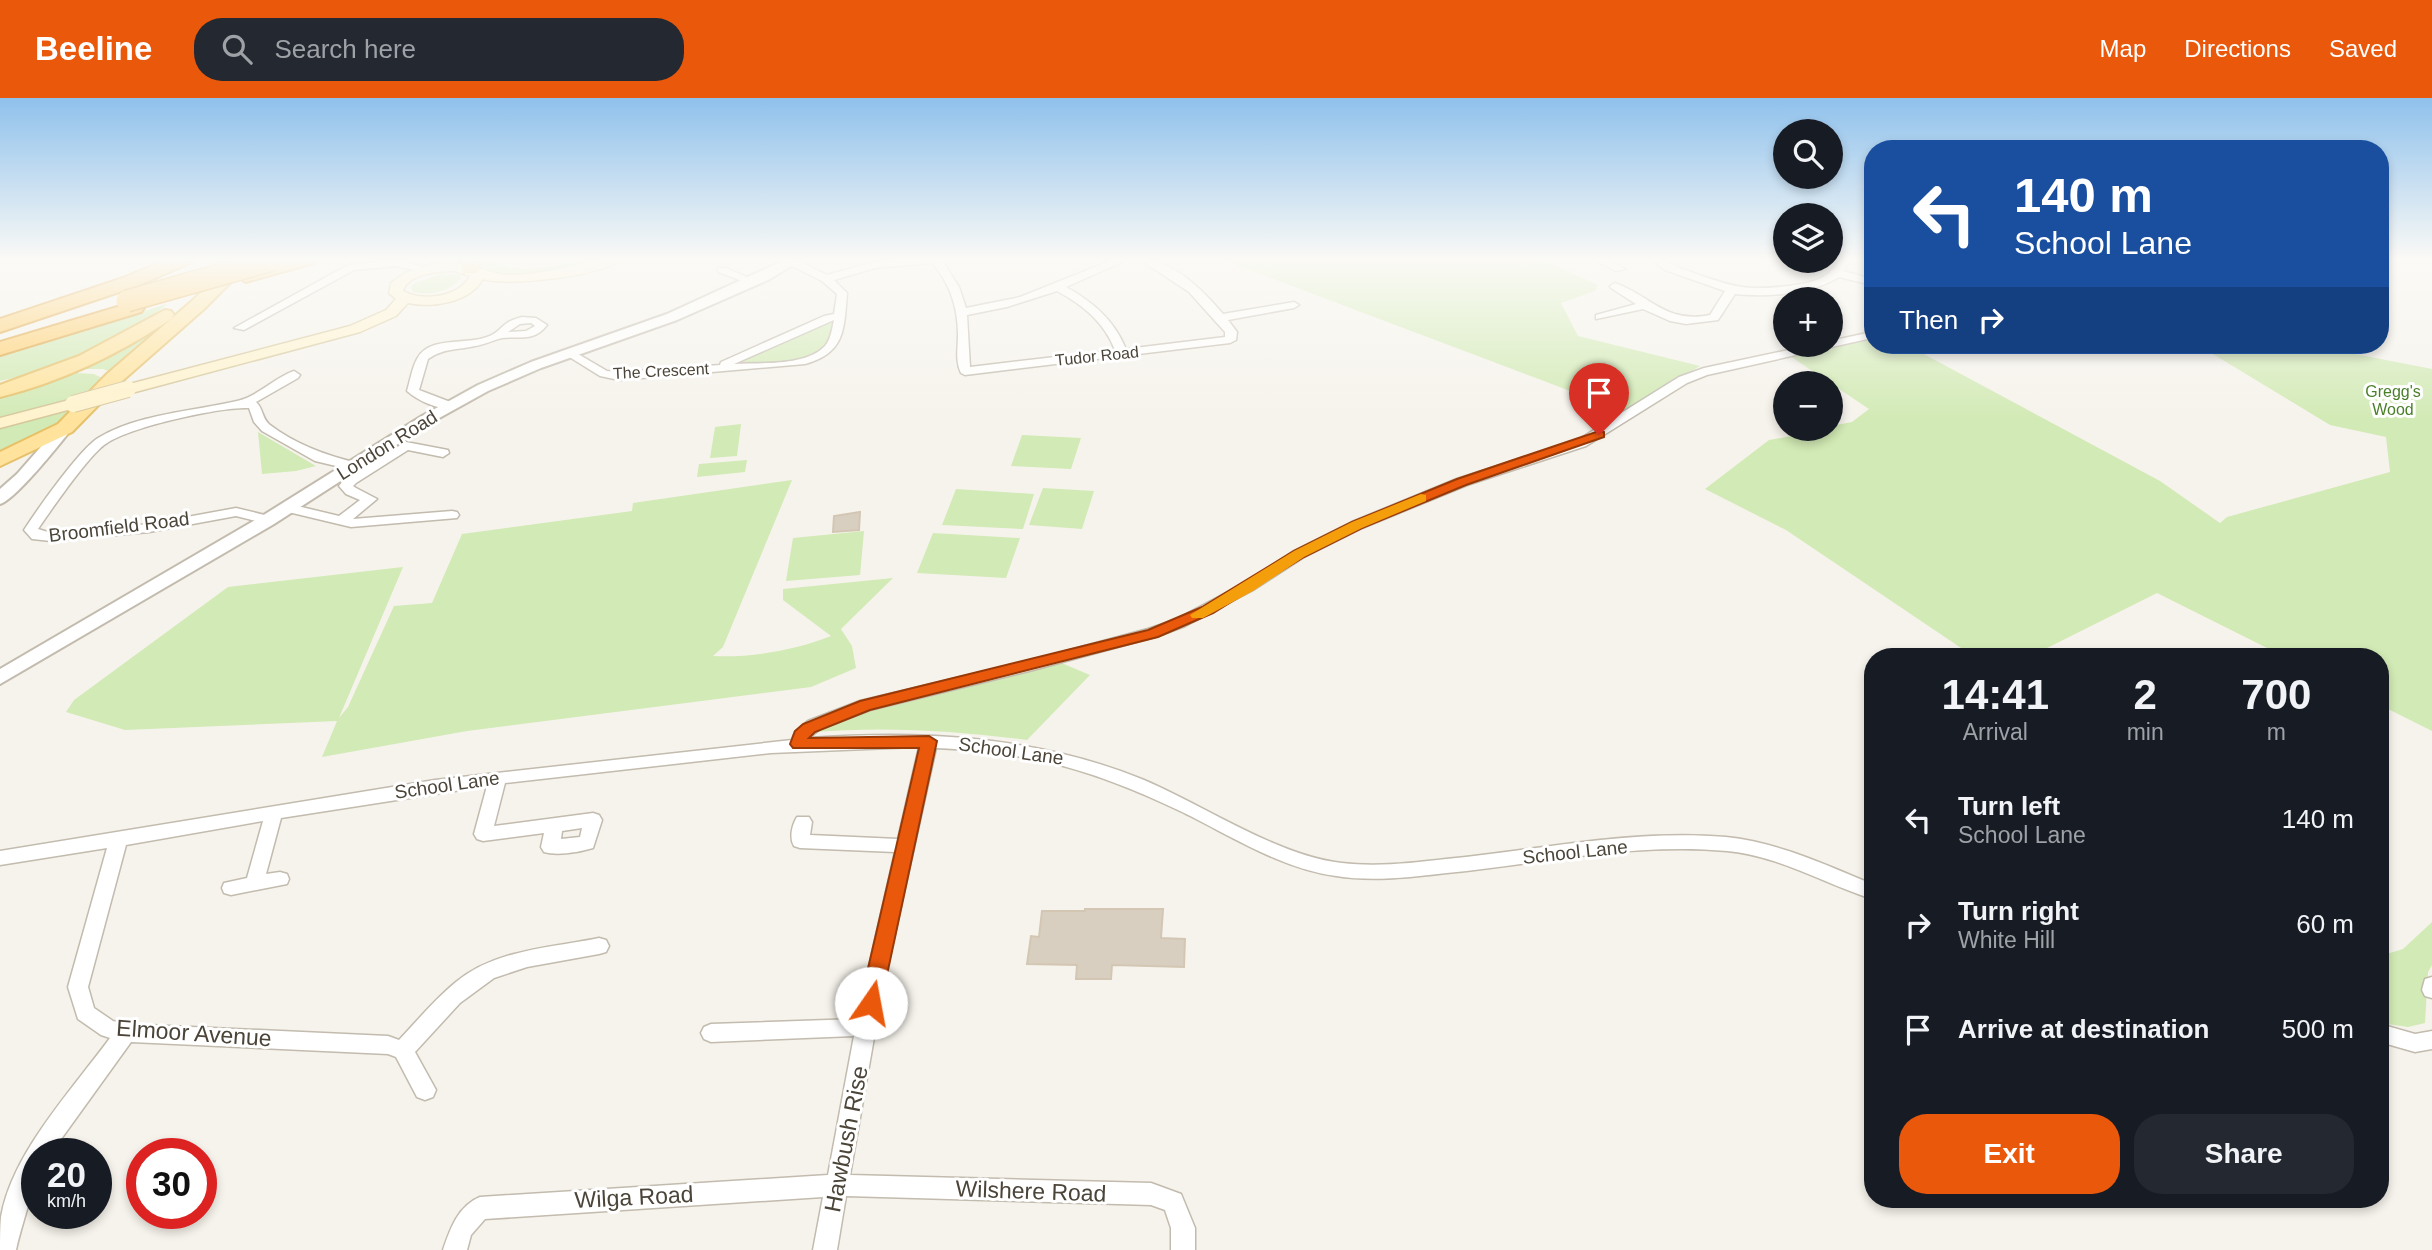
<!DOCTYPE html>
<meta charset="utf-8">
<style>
:root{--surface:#171b24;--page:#242831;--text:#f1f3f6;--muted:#9ea1a6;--accent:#ea580c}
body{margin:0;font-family:Helvetica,sans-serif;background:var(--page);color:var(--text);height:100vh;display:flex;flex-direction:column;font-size:26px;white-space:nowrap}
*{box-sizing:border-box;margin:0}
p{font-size:23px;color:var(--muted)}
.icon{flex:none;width:38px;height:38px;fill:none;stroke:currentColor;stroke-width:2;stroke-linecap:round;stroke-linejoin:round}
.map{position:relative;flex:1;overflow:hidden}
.drawer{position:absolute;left:1864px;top:550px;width:525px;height:560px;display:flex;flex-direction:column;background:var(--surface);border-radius:28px;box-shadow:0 4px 10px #0003}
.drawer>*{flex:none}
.hud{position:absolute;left:1864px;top:42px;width:525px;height:214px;border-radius:28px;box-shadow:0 4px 10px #0003;background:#1a4fa0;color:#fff;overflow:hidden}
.tools{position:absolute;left:1773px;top:21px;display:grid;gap:14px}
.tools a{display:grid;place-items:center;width:70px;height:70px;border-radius:50%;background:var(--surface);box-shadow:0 4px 10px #0003;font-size:35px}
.speed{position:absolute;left:21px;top:1040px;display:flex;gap:14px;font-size:35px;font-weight:700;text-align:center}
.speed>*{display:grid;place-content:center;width:91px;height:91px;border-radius:50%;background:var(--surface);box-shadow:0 4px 10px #0003;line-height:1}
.speed small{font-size:18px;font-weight:400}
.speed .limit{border:10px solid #d22;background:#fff;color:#111}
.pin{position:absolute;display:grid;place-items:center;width:60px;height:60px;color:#fff;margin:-72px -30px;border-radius:50% 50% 50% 0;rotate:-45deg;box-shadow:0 0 7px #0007}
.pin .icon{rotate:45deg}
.me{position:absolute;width:77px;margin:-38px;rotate:12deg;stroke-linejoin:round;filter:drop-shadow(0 0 5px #0008)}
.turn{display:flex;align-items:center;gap:24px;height:147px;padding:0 35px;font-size:32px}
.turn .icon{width:91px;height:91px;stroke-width:2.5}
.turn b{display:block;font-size:49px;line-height:60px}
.then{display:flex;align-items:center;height:66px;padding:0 35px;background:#0003;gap:14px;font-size:26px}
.eta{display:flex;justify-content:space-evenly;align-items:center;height:119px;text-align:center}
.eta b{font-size:42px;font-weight:700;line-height:49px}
.action{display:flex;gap:14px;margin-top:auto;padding:14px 35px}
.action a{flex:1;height:80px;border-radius:28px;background:var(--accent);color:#fff;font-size:28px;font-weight:700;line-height:80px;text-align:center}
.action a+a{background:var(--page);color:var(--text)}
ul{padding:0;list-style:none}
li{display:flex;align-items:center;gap:21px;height:105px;padding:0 35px}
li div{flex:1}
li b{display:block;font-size:26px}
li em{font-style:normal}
header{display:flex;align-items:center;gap:42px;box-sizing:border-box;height:98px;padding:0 35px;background:var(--accent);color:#fff}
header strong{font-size:33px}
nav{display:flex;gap:38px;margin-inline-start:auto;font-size:24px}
.search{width:490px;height:63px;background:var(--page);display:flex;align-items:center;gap:18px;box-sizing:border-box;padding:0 24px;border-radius:28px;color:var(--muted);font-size:26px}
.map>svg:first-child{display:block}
</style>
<header>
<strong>Beeline</strong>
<div class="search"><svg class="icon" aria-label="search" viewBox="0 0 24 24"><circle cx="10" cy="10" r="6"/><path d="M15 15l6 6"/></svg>Search here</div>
<nav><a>Map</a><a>Directions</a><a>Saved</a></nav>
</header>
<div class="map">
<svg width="2432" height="1152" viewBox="0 0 2432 1152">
<rect width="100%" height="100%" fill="#f6f3ec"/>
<path fill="#d2eab5" d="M 480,161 L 494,161 C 513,184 576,159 603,162 C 566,170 512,190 479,165 Z
M 1220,161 L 1541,161 L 1598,187 L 1595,193 L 1561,205 L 1578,238 L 1700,268 L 1626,312 L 1618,311 Z
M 443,175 L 451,177 L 460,175 L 461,180 C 449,194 430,198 413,194 L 411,187 Z
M 167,206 C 126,242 53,272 0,283 L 0,258 Z
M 180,216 L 113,275 L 103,271 L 80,271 L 172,217 Z
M 831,222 L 835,224 L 829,248 L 796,263 L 731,268 Z
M 1872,240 L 1872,247 L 1907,247 L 2160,383 L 2220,425 L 2227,419 L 2390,374 L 2386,339 L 2330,327 L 2198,247 L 2309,247 L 2432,271 L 2432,633 L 2380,607 L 2380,558 L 2283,558 L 2157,495 L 2031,558 L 1973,558 L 1786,432 L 1705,391 L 1769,342 L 1830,331 L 1831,328 L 1852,324 L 1869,311 L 1790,258 Z
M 77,275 L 94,276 L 104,281 C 93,304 25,314 0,320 L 0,299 Z
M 77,309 L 60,326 L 0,357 L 0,331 Z
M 741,326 L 737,358 L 710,360 L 715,329 Z
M 258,334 L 316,368 L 296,373 L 262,376 Z
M 1022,337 L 1081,340 L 1071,371 L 1011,368 Z
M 747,362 L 745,374 L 697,379 L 699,366 Z
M 792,382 L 723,549 L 713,558 C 751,560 796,552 831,538 L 783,502 L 783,491 L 893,480 L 841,531 L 852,548 L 856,570 L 811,589 L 467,633 L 322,659 L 337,623 L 125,632 L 66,614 L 74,602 L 228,489 L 403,469 L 339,620 L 348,609 L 394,508 L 432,505 L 462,436 L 632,413 L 633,405 Z
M 1043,390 L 1094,393 L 1082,431 L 1029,427 Z
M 956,391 L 1034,396 L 1023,431 L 942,427 Z
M 864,433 L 860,477 L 786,483 L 793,440 Z
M 933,435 L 1020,440 L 1006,480 L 917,475 Z
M 1059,564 L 1090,577 L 1027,642 C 957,633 885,628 814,634 L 840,619 Z
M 2432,824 L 2432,867 L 2428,874 L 2425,925 L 2408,929 L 2380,925 L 2380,858 L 2403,851 Z"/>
<path fill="#d8cfc1" stroke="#d3c7b4" stroke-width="2" d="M 860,414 L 859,432 L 833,434 L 834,418 Z
M 1085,811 L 1163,811 L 1161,840 L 1185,841 L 1184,869 L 1112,867 L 1111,881 L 1076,881 L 1077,867 L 1027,866 L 1031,838 L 1039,839 L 1042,813 L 1085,813 Z"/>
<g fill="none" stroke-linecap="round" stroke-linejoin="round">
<g stroke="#c2bbae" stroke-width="3">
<path id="minor" d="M 905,161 L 949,161 L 943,164 L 959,189 L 966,210 L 1020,199 L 1115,161 L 1129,161 L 1066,189 C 1093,204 1114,222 1126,251 L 1225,239 L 1225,234 L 1189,194 L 1139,161 C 1172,161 1203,192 1223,216 L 1294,204 L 1299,207 L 1294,210 L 1228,222 L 1237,234 L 1236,242 L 1230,245 L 965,277 L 961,275 C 955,263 958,250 958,237 C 958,210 950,185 932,165 L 875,170 L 834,182 L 847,195 C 844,232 845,255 805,266 L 619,282 L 600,278 L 563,255 L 573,253 L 607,273 L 619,274 L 720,267 L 721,264 L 824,218 L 834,216 L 837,196 L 822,183 L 788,166 L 788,162 L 796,162 L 827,177 L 874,164 ZM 1057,193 C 1083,207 1104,224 1115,252 L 970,269 L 967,217 L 1007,209 ZM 834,222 C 832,231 831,241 825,248 C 805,269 760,264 734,266 Z
M 1592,161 L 1606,161 L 1625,171 L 1616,173 Z
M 1652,161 C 1666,161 1675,169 1688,173 C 1733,189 1746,194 1795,187 C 1815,184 1829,180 1840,161 L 1850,161 L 1843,173 L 1872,181 L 1872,187 L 1839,179 C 1810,197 1768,199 1735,196 L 1718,222 L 1686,226 L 1670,223 L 1643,211 L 1596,221 L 1596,217 L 1636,206 L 1611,190 L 1610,188 L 1615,185 C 1651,198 1666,226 1710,217 L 1725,193 L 1665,172 Z
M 396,162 L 435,172 L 430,175 L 396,168 L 354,172 L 244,232 L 234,230 L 348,167 Z
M 718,170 L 726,170 L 758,184 L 753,187 L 718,174 Z
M 522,219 L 536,220 L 547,227 C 534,244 520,238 502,240 C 493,242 484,247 475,248 C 458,252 443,250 428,261 L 419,292 L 453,305 L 453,311 C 439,312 418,303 407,293 C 410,283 412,270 417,261 C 430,235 474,250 495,235 C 505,228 503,224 522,219 ZM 531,225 L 535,228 L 526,233 L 508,234 L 520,226 Z
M 1872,234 L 1872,240 L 1707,277 L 1687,285 L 1586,348 L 1467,387 L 1362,430 L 1304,459 L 1253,492 L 1185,528 L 1158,538 L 1033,572 L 870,612 L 820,631 L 809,640 C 923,632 1037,638 1144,682 C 1205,708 1278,758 1342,765 C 1376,769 1412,765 1446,761 C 1539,752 1632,731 1726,739 C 1777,744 1826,767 1872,786 L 1872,801 C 1823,785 1779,758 1727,753 C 1633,744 1540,766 1447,775 C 1411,779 1372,784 1336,778 C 1279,770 1230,737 1180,713 C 1094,672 1031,654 936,650 L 882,894 L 850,1077 L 1151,1085 L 1181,1096 L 1195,1130 L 1195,1152 L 1171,1152 L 1171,1130 L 1165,1112 L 1151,1107 L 846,1098 L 837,1152 L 813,1152 L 823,1099 L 485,1121 L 471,1137 L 467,1152 L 443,1152 C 450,1131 458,1108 480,1099 L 828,1077 L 854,938 L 711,944 L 704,941 L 701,935 L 704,929 L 711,926 L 857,921 L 895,754 L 800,750 L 794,748 C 789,740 792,727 797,719 L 809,719 L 812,724 L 810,737 L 898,741 L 919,649 L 915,649 L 771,655 L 505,685 L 494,728 L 593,715 L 599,717 L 602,722 L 593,750 C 580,754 557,758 544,754 L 541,749 L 544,735 L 483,743 L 477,741 L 474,736 L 487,688 L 281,720 L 266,776 L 280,774 L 287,776 L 289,781 L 287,786 L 231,797 L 224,795 L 222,790 L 224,785 L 247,780 L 263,723 L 126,747 L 88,889 L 94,910 L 113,923 L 126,926 L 388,938 L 399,942 C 418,922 435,901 456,884 C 496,851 551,850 599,840 L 606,842 L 609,848 L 606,854 L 599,856 L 527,869 L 494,880 L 460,905 L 415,954 L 436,992 L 433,999 L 425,1002 L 417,999 L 396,959 L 388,956 L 131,944 L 51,1055 L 37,1055 C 37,1088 23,1120 16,1152 L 0,1152 C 0,1141 0,1130 1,1119 C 12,1055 72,992 110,940 L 101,937 L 78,921 L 68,889 L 107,750 L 0,767 L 0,753 L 435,682 L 792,642 L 795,634 L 808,623 L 860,603 L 1033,562 L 1148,531 L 1175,522 L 1243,486 L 1294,453 L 1352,424 L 1457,381 L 1578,342 L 1679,279 L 1704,270 L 1812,247 L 1830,247 L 1830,243 ZM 582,730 L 580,739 L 561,741 L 562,733 Z
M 294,273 L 300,277 L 298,280 L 256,304 C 263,310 262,321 270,327 C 295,346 327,358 358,365 L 358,371 L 353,372 L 315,363 L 262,333 L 254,324 L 249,310 C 219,309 128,329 104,347 C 87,360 51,412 38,431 L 51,435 L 149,426 L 236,410 L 273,419 L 275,422 L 273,425 L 268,426 L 236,418 L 149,434 L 51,443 L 32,441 L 24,432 C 37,412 79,352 98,340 C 137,316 194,313 237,303 C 257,299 274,280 294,273 Z
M 406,344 L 448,352 L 449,355 L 443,359 L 408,352 L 356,385 L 353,388 L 356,390 L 377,401 L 353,421 L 452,413 L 457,414 L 459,417 L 457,420 L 351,429 L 284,413 L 282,410 L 289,406 L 339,418 L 360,402 L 346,396 L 339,388 L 346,379 Z
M 2432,879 L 2432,900 L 2425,898 L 2422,892 L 2425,881 Z
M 2380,926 L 2415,936 L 2432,933 L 2432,951 L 2415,954 L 2380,944 Z"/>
</g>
<g stroke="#c2bbae" stroke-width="4">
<path id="tertiary" d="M 787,161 L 803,161 L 768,182 L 677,222 L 541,270 L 488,293 L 432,324 L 274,426 L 0,586 L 0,571 L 262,418 L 422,318 L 478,287 L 531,264 L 667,216 Z
M 65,325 L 73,330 L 70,333 C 58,348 15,402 0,406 L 0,391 L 17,376 L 60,327 Z"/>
</g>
<g stroke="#d6c79b" stroke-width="3">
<path id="secondary" d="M 599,161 L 623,161 C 602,178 509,189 483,181 C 469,205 433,210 408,205 L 396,218 L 360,234 L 128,296 L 120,291 L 122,288 L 350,228 L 386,212 L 396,201 L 389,195 L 391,185 C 414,166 444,161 472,168 C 485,171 496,177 509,177 C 539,177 570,169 599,161 ZM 454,173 L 470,178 C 459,199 423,204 403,193 C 408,176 438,173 454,173 Z
M 73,301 L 79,303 L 81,306 L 79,309 L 0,330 L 0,320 Z"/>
</g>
<g stroke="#e6c16a" stroke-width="4">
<path id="primary" d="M 239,162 L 247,167 L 245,170 L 204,211 L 121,284 L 72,334 L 0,368 L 0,354 L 58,326 L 107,276 L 192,203 L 233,164 Z
M 165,212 L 171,213 L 174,217 L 171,221 C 120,256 60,284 0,299 L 0,287 L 79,258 Z"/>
</g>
<g stroke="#e0a43c" stroke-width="4">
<path id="motorway" d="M 168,161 L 193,161 L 190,165 L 137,188 L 0,234 L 0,221 L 123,180 Z
M 286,161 L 317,161 L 314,165 L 246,184 L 237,178 L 239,174 Z
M 460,161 L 478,161 L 479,171 L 477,175 L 463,175 Z
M 134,204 L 144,210 L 141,214 L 0,257 L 0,244 Z"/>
</g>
<use href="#minor" fill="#fff" fill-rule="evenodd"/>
<use href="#tertiary" fill="#fff" fill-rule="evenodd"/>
<use href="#secondary" fill="#fff3cd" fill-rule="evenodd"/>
<use href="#primary" fill="#ffe39c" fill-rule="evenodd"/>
<use href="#motorway" fill="#ffcf6e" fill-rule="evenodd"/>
<g stroke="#d6c79b" stroke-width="18" stroke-linecap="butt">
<path id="secondary-bridge" d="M 73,306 L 128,291"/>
</g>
<g stroke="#e0a43c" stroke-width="24" stroke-linecap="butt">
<path id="motorway-bridge" d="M 127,203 L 272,162"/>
</g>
<use href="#secondary-bridge" stroke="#fff3cd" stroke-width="16"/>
<use href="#motorway-bridge" stroke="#ffcf6e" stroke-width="21"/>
</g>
<linearGradient id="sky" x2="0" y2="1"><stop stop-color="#8fc1ec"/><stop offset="0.5" stop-color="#fbfaf6"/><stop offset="1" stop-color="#fbfaf6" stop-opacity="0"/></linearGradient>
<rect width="2432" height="323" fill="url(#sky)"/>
<path fill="#ea580c" stroke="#983908" stroke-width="2" d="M 1599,333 L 1604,334 L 1604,339 L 1466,387 L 1362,430 L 1304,459 L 1213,515 L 1158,539 L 870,612 L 815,634 L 809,640 L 929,638 L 937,643 L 881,905 L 878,911 L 871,914 L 863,911 L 860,905 L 919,650 L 793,650 L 790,646 L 795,633 L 803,626 L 860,603 L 1148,532 L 1202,509 L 1294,453 L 1352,424 L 1457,381 Z"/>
<path fill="#f59e0b" d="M 1421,396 L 1426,397 L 1426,403 L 1362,430 L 1304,459 L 1253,493 L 1203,520 L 1192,520 L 1190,517 L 1294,453 L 1352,424 Z"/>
<g text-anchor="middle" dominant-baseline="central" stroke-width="6" stroke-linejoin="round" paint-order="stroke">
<g font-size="16" fill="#4b4439" stroke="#fff">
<text transform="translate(1097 258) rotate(-6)">Tudor Road</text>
<text transform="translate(661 273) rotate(-3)">The Crescent</text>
</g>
<g font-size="16" fill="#4a7f2a" stroke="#fff">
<text x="2393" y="293">Gregg's<tspan x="2393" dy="18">Wood</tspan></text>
</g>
<g font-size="19" fill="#4b4439" stroke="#fff">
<text transform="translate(387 347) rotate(-32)">London Road</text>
<text transform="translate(119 429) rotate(-7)">Broomfield Road</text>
<text transform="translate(1011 653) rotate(8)">School Lane</text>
<text transform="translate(447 687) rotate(-8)">School Lane</text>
<text transform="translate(1575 754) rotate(-6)">School Lane</text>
</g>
<g font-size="23" fill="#4b4439" stroke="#fff">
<text transform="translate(194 935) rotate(4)">Elmoor Avenue</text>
<text transform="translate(846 1041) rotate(-79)">Hawbush Rise</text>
<text transform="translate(1031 1093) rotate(2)">Wilshere Road</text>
<text transform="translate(634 1099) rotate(-3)">Wilga Road</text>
</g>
</g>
</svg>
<div class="tools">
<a><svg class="icon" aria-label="search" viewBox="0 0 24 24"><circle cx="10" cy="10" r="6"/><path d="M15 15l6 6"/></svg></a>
<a><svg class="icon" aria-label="layers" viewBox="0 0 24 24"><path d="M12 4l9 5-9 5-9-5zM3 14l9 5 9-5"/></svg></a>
<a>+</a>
<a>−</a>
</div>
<div class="speed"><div>20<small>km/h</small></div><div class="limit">30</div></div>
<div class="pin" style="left:1599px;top:337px;background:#d93025"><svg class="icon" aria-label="arrive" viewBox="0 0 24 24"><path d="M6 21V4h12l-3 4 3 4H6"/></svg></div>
<svg class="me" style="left:871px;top:905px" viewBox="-20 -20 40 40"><circle r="19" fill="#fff"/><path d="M0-13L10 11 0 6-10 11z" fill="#ea580c"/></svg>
<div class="hud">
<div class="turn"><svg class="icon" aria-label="left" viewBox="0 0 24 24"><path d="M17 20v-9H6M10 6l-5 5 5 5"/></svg><div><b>140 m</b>School Lane</div></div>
<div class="then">Then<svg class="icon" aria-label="right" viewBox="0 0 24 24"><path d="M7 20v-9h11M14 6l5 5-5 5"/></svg></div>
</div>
<section class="drawer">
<div class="eta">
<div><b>14:41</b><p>Arrival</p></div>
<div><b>2</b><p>min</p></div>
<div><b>700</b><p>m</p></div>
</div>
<ul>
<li><svg class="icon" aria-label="left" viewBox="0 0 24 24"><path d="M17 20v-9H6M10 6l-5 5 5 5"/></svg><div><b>Turn left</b><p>School Lane</p></div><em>140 m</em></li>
<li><svg class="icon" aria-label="right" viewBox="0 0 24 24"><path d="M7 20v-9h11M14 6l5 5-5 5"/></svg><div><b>Turn right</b><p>White Hill</p></div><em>60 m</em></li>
<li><svg class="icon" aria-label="arrive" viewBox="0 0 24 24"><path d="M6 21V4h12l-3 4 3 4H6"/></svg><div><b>Arrive at destination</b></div><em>500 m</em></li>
</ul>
<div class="action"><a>Exit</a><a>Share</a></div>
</section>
</div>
